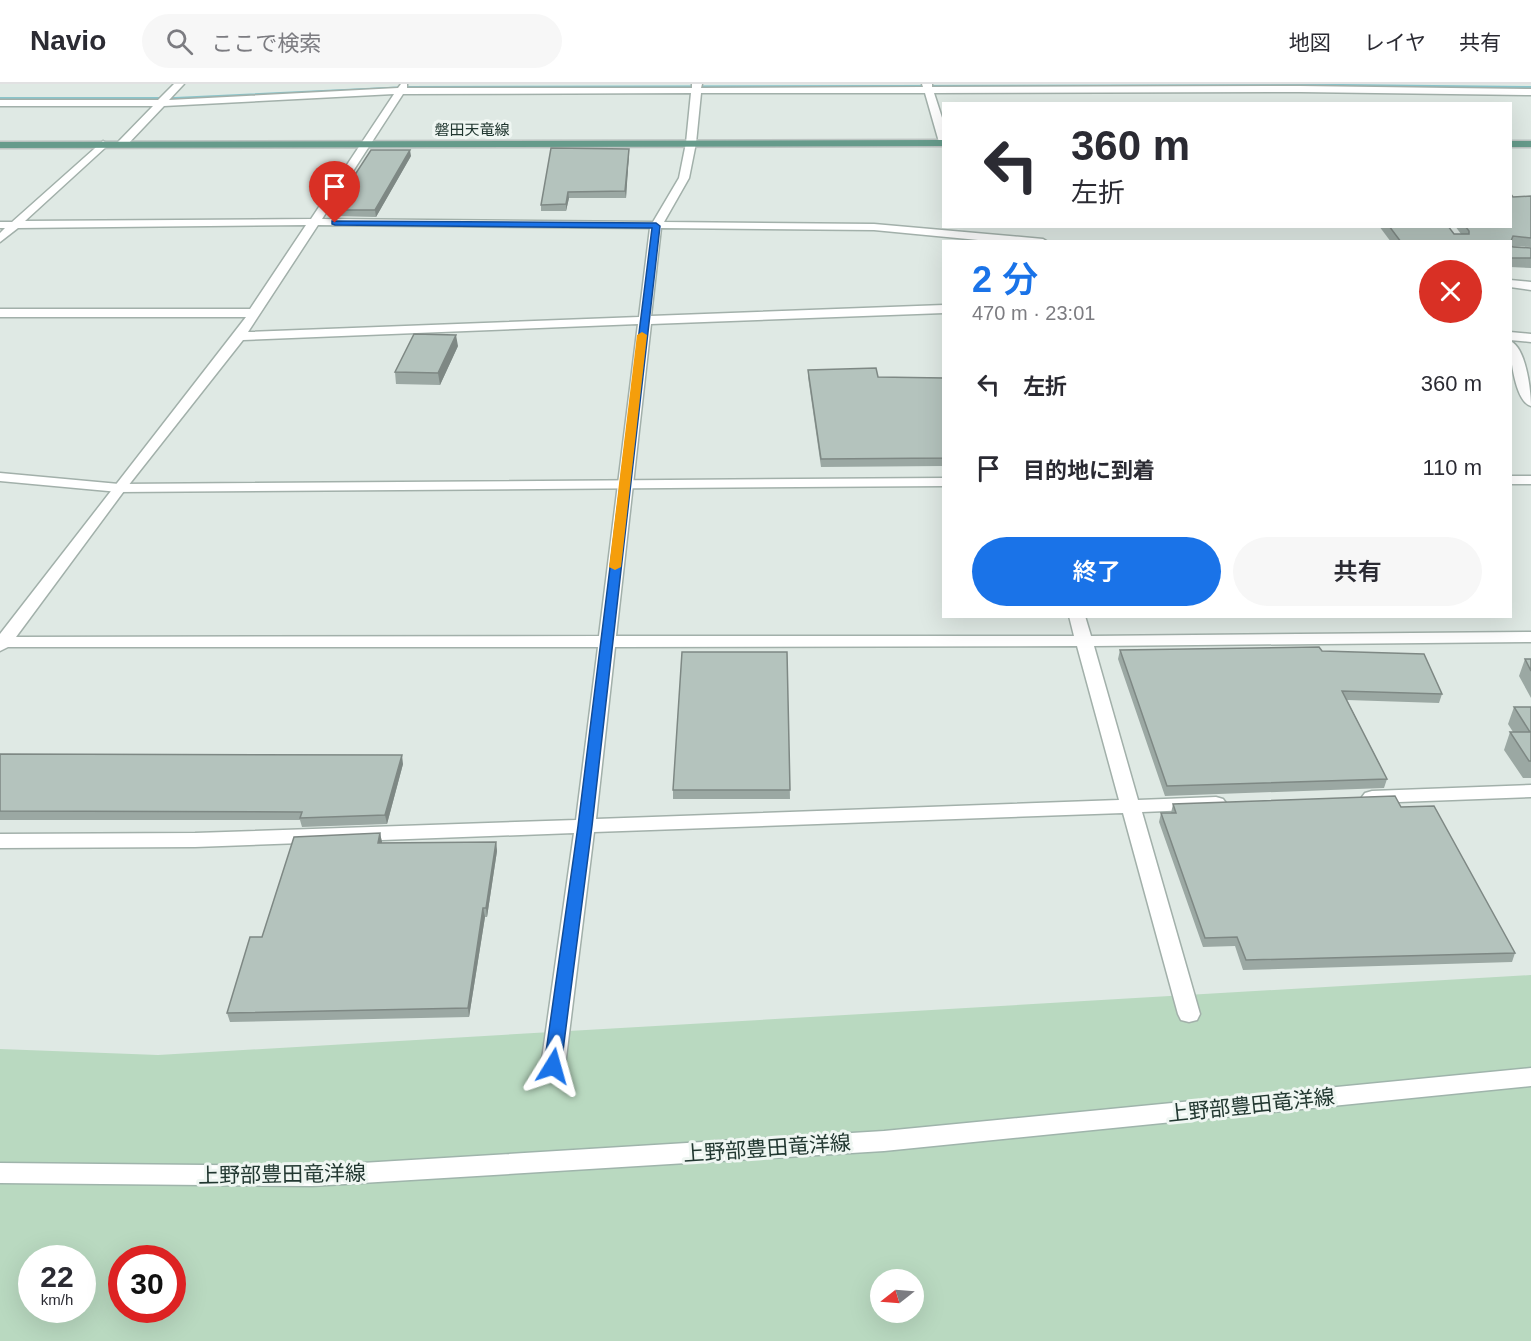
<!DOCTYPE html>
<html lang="ja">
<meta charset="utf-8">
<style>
:root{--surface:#fff;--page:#f7f7f7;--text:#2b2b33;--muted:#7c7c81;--line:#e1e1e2;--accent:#1a73e8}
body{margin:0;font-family:Helvetica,"Noto Sans JP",sans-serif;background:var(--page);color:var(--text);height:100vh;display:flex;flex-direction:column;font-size:22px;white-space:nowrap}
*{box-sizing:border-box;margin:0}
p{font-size:20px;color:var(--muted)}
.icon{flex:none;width:33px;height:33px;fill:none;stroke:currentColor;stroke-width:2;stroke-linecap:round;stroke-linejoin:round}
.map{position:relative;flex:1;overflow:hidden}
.details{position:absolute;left:942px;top:156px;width:570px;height:378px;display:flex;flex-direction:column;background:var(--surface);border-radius:0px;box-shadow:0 6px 24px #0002}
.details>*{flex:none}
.top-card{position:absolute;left:942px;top:18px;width:570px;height:126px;border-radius:0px;box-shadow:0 6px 24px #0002;background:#fff;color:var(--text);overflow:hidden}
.needle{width:39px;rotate:253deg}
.controls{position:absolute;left:870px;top:1185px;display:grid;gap:12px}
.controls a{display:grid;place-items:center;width:54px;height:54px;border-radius:50%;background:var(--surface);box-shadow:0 6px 24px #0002;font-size:30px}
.speed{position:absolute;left:18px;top:1161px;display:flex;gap:12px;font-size:30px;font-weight:700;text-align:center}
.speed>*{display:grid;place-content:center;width:78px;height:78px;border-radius:50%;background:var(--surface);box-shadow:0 6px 24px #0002;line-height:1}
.speed small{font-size:15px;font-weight:400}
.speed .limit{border:9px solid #d22;background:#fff;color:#111}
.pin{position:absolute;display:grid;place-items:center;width:51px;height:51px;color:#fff;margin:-62px -26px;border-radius:50% 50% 50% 0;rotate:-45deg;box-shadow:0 0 6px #0007}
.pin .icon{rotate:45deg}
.me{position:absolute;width:66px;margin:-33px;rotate:8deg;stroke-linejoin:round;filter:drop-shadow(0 0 4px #0008)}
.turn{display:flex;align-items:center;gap:21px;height:126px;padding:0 30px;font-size:27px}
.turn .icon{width:78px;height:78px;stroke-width:2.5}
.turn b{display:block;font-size:42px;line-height:51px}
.round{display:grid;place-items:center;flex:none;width:63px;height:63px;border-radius:32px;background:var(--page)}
.summary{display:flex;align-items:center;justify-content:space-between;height:102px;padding:0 30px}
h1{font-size:36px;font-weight:600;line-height:45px;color:var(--accent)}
.cta{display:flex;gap:12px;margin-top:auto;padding:12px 30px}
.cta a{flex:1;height:69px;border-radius:36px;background:var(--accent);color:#fff;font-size:24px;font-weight:600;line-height:69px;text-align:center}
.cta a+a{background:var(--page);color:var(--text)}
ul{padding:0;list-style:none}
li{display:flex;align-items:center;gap:18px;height:84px;padding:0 30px}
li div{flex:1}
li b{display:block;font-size:22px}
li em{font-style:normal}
header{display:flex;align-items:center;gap:36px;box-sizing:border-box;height:84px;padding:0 30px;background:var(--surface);border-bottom:2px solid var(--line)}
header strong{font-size:28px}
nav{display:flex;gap:33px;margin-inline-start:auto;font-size:21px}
.search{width:420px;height:54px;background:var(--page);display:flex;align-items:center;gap:15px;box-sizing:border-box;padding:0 21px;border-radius:33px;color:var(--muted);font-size:22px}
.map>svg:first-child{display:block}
</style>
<header>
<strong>Navio</strong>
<div class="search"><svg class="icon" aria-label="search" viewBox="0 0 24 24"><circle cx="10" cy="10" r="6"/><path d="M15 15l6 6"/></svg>ここで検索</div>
<nav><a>地図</a><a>レイヤ</a><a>共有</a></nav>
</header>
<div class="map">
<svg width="1531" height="1257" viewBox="0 0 1531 1257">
<rect width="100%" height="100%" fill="#dfe9e4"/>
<path fill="#b9d9c0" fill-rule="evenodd" d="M 1531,891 L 1531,1257 L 0,1257 L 0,965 L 158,971 ZM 32,1174 L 82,1174 L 82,1226 L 32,1226 ZM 122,1174 L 172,1174 L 172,1226 L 122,1226 ZM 880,1196 L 914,1196 L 914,1228 L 880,1228 Z"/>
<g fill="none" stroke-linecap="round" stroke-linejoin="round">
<path fill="#8ac4ca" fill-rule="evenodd" d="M 1341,0 L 1531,2 L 1531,6 L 1295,3 L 408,6 L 175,17 L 0,17 L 0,13 L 175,13 L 408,2 Z"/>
<g stroke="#a2b0aa" stroke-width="3">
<path id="minor" d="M 174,0 L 184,0 L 169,16 L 398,4 L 401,0 L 407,0 L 407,4 L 692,4 L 692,0 L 702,0 L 701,4 L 923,3 L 922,0 L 932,0 L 932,3 L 1300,2 L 1531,5 L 1531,11 L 1300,8 L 934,9 L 944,40 L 944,61 L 939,58 L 925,9 L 701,9 L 696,59 L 689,94 L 664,138 L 874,140 L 1043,155 L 1048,158 L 999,158 L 874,146 L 661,144 L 651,232 L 944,221 L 944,229 L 651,240 L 616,552 L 1074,552 L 1069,532 L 1085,532 L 1091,552 L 1531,548 L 1531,558 L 1094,562 L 1138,716 L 1216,713 L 1223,715 L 1226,719 L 1223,723 L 1216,725 L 1142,728 L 1200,930 L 1197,936 L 1189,938 L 1181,936 L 1178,930 L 1123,729 L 594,748 L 565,982 L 561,988 L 553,991 L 545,988 L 541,982 L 574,749 L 195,763 L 0,764 L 0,750 L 195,749 L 576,736 L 598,563 L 8,563 L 0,567 L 0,550 L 246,233 L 0,233 L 0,225 L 250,225 L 306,141 L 18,144 L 0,158 L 0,149 L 5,144 L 0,144 L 0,138 L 12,138 L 103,57 L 108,60 L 107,62 L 25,137 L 311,135 L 394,10 L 164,22 L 126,62 L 122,63 L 117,60 L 118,58 L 153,22 L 0,22 L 0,16 L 158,16 ZM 691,9 L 686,59 L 679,94 L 653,138 L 322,135 L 403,10 ZM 318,141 L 650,144 L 639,233 L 248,248 ZM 638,240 L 599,552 L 16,553 L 124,407 L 243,256 ZM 1077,562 L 1119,716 L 596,735 L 615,563 Z
M 1510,196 L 1531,198 L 1531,206 L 1510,203 Z
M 1510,248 L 1531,250 L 1531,258 L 1510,256 Z
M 1510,257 C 1526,263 1531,307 1531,322 C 1515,318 1510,272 1510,257 Z
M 1531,701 L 1531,713 L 1372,719 L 1365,717 L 1362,713 L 1365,709 L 1372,707 Z"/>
</g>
<g stroke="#a2b0aa" stroke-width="3">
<path id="tertiary" d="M 0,389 L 119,400 L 944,394 L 944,402 L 119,408 L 0,397 Z
M 1510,392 L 1531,392 L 1531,400 L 1510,400 Z"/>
</g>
<g stroke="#9fb4ab" stroke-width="3">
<path id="secondary" d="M 1531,984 L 1531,1002 L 884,1067 L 312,1102 L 0,1099 L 0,1079 L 312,1082 L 884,1047 Z"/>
</g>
<g stroke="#bcc3c1" stroke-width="3">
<path id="primary" d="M 944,56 L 944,62 L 0,64 L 0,58 Z
M 1510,57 L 1531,57 L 1531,63 L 1510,63 Z"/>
</g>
<use href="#minor" fill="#fff" fill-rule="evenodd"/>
<use href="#tertiary" fill="#fff" fill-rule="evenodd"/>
<use href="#secondary" fill="#fff" fill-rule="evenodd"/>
<use href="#primary" fill="#669b8b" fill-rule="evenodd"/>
</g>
<path fill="#9ba8a3" d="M 629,65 L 626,114 L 569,114 L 566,127 L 541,127 L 541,121 Z
M 411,72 L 376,133 L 333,132 L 332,126 Z
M 1531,112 L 1531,163 L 1512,162 L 1531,164 L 1531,184 L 1510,183 L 1510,158 L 1391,158 L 1379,142 L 1448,142 L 1454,150 L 1461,150 L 1455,142 L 1510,142 L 1513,113 Z
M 458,262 L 440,301 L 396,300 L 395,288 Z
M 808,286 L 878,293 L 944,294 L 944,382 L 821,383 L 808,293 Z
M 1120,566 L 1322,567 L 1442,610 L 1439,619 L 1347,616 L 1387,695 L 1384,704 L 1165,712 L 1118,575 Z
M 787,568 L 790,715 L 673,715 L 673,706 Z
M 1525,575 L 1531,575 L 1531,614 L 1519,592 Z
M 1514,623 L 1531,623 L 1531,694 L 1523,694 L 1504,666 L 1510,648 L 1513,648 L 1508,640 Z
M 0,670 L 403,680 L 387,740 L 302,743 L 300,736 L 0,736 Z
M 1173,720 L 1401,723 L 1515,869 L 1512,878 L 1243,886 L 1235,862 L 1203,863 L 1159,738 L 1161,729 L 1171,729 Z
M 380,749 L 382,759 L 496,758 L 497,767 L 487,833 L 485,833 L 469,933 L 230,938 L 227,929 L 262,853 Z"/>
<path fill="#7e8884" d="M 629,65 L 629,71 L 626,114 L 625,107 Z
M 410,66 L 411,72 L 376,133 L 375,126 Z
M 568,108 L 569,114 L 566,127 L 566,120 Z
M 456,251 L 458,262 L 440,301 L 438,289 Z
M 402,671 L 403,680 L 387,740 L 385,731 Z
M 380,749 L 382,758 L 379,768 L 378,759 Z
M 496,758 L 497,767 L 487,833 L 486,824 Z
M 483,824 L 485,833 L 469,933 L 468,924 Z"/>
<path fill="#b4c3bd" stroke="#7e8884" stroke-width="1.5" d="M 551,64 L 629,65 L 625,107 L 568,108 L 566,120 L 541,121 Z
M 371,66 L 410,66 L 375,126 L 332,126 Z
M 1510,109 L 1513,113 L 1531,112 L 1531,154 L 1513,152 L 1510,160 L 1510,158 L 1401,158 L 1389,142 L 1448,142 L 1454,150 L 1469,150 L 1469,147 L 1465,142 L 1510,142 Z
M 1510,161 L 1513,163 L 1531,164 L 1531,174 L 1510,174 Z
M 414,250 L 456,251 L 438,289 L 395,288 Z
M 876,284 L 878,293 L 944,294 L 944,374 L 821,375 L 808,286 Z
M 1319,563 L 1322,567 L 1424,570 L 1442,610 L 1342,607 L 1387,695 L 1167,702 L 1120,566 Z
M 682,568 L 787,568 L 790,706 L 673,706 Z
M 1525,575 L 1531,575 L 1531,587 Z
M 1514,623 L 1531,623 L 1531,677 L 1529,677 L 1510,648 L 1530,648 Z
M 0,670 L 402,671 L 385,731 L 300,734 L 302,728 L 0,727 Z
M 1395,712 L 1401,723 L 1434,722 L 1515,869 L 1246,876 L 1237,853 L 1205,854 L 1161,729 L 1176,729 L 1173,720 Z
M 380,749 L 378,759 L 496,758 L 486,824 L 483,824 L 468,924 L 227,929 L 250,853 L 262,853 L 294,753 Z"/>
<path fill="#1a73e8" stroke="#114b97" stroke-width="1.5" d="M 332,137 L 656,139 L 660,142 L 592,742 L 561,982 L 559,987 L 553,989 L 547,987 L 544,982 L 578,742 L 652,144 L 335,141 L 332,140 Z"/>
<path fill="#f59e0b" d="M 642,248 L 647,251 L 621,483 L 615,486 L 609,483 L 637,251 Z"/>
<g text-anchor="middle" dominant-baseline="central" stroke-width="6" stroke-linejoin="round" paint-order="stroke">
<g font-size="15" fill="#213730" stroke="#eff6f2">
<text x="472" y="45">磐田天竜線</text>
</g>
<g font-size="21" fill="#213730" stroke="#eff6f2">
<text transform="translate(1251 1021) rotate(-6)">上野部豊田竜洋線</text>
<text transform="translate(767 1064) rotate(-4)">上野部豊田竜洋線</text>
<text transform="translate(282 1090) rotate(-1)">上野部豊田竜洋線</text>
</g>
</g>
</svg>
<div class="controls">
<a><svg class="needle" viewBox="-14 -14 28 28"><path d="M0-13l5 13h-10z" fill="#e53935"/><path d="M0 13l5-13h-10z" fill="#7c7c81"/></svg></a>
</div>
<div class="speed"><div>22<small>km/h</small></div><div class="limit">30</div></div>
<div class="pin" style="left:335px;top:139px;background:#d93025"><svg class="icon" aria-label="arrive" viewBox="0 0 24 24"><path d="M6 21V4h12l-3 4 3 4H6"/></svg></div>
<svg class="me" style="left:553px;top:982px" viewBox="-20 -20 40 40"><path d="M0-17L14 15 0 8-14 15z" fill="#1a73e8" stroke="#fff" stroke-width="4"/></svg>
<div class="top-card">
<div class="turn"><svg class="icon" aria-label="left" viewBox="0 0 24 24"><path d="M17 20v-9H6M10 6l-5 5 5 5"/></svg><div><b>360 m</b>左折</div></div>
</div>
<section class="details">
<div class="summary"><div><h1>2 分</h1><p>470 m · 23:01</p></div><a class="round" style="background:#d93025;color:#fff"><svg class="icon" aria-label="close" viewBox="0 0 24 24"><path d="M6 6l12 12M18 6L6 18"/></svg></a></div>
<ul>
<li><svg class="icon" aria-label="left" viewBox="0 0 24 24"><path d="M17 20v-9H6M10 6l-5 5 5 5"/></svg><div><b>左折</b></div><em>360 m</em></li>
<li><svg class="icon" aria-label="arrive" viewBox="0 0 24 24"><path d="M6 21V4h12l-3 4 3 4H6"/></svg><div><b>目的地に到着</b></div><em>110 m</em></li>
</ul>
<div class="cta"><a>終了</a><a>共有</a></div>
</section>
</div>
